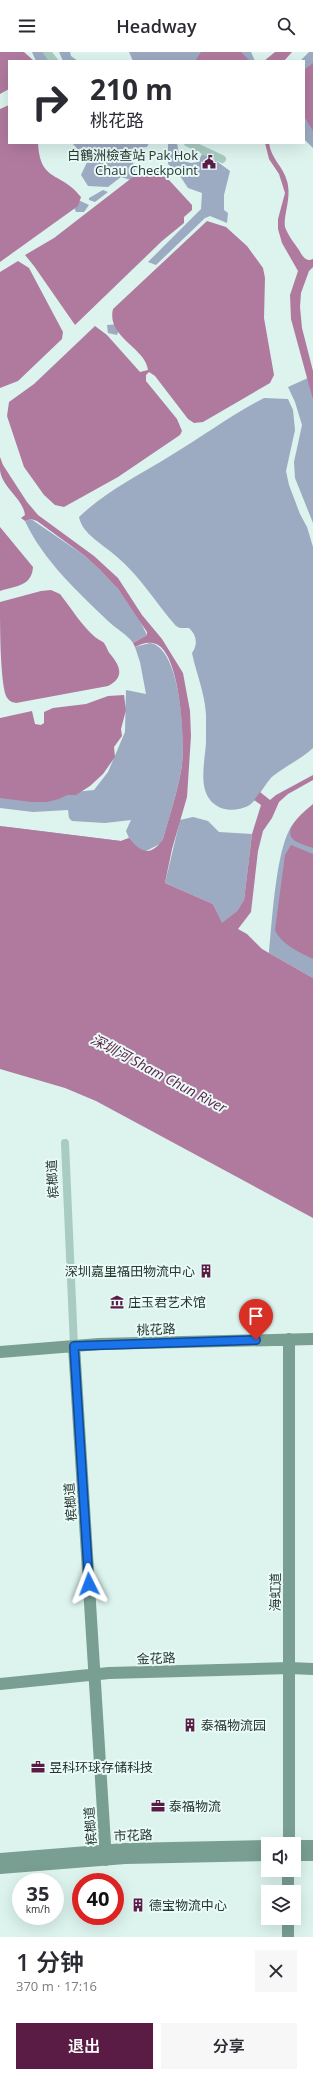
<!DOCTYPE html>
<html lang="zh">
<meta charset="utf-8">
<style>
:root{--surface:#fff;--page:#f7f7f7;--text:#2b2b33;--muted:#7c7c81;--accent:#5a1c44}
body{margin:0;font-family:"Open Sans","Noto Sans SC",sans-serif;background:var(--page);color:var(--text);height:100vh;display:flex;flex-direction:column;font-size:15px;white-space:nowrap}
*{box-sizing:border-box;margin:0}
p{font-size:13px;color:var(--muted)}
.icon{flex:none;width:22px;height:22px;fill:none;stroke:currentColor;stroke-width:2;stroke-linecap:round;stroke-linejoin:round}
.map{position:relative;height:1885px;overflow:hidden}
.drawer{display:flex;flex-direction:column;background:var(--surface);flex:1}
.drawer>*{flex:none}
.top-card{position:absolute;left:8px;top:8px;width:297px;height:84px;border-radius:0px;box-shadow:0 4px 16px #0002;background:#fff;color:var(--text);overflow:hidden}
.buttons{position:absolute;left:261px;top:1785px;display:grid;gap:8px}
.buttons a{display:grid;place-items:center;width:40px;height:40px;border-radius:0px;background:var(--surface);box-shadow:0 4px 16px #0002;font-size:20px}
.speed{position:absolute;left:12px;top:1821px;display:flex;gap:8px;font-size:20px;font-weight:700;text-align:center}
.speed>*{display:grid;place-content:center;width:52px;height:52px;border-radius:50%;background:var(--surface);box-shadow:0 4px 16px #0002;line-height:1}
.speed small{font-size:10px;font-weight:400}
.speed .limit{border:6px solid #d22;background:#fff;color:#111}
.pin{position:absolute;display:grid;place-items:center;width:34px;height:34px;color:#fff;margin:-41px -17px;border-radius:50% 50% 50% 0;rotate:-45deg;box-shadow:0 0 4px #0007}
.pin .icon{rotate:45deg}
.me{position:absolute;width:44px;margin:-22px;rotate:357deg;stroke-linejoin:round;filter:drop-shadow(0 0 3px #0008)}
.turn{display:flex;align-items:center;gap:14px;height:84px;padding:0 16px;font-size:18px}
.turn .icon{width:52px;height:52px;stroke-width:2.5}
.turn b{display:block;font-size:28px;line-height:34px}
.round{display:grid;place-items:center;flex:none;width:42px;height:42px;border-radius:0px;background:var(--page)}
.head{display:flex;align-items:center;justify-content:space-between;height:68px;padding:0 16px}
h1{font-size:24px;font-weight:600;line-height:30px}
.cta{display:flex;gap:8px;margin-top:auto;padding:8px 16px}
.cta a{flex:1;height:46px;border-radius:0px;background:var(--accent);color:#fff;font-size:16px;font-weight:600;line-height:46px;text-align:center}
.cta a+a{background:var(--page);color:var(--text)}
header{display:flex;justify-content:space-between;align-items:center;height:52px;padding:0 16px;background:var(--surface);font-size:18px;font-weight:600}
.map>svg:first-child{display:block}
</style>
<header><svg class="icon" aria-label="menu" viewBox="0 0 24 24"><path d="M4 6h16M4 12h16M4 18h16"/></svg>Headway<svg class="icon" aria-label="search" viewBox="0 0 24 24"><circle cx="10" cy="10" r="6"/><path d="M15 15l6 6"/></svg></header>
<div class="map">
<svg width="313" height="1885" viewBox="0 0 313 1885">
<rect width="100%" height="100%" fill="#dcf3ee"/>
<path fill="#9caac2" d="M 32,0 L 45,0 L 50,9 L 36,9 Z
M 59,0 L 70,0 L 71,4 L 78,9 L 63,9 Z
M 129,0 L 201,0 L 203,9 L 133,9 Z
M 236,0 L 251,0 L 255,9 L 246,9 Z
M 309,0 L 313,0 L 313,96 L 304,87 L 304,9 L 300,9 Z
M 72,91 L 149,91 L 147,95 L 129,97 L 129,103 L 135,115 L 134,129 L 121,125 L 108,135 L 88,134 L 81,123 L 88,108 Z
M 168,91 L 177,91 L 180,108 L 191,111 L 198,110 L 202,102 L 215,108 L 230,119 L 224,143 L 224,158 L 228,161 L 227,171 L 210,164 L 205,166 L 156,213 L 148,210 L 201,157 L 202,141 L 188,136 L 178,121 L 168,112 Z
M 103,138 L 108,140 L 95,150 L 89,148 L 89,146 Z
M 74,146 L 89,153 L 84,160 L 76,160 L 72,151 Z
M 121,272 L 117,283 L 108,281 L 107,273 Z
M 308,326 L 313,348 L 313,471 L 295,426 L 294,410 L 302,373 L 295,350 L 288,335 Z
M 264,346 L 288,347 L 293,358 L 295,378 L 286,419 L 289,433 L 300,462 L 307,475 L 313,495 L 313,696 C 301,707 286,714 273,724 C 264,732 259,747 248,754 C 240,758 229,759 221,756 C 195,745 205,712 206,690 C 206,681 206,672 206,663 C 205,641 196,621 192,601 C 198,593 197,583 189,576 L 180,576 L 176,574 C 155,550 140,524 116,504 C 104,493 82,482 79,465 C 105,440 139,423 170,404 C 202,385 231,363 264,346 Z
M 31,467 L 85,504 L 99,517 L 118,537 L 140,569 L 147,583 L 133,591 C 127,582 116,577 108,569 C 77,539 43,508 25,469 Z
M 150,591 C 182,596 186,693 181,719 C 177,742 169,765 163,787 L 160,792 L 144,800 L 0,774 L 121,789 L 129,786 L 126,779 L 131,768 L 105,771 L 72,769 L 69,766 L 68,758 L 33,760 L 0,756 L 0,740 L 56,742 L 94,738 L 108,720 L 125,680 L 126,638 L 146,642 L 140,610 L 135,595 Z
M 313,755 L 313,926 L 269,901 C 272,873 276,790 294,771 C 299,765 307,760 313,755 Z
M 193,765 L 208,769 L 219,780 L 252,782 L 244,848 L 237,859 L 222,872 L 213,852 L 165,831 L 180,768 Z"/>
<path fill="#b07a9f" d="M 0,0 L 24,0 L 34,9 L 9,9 L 9,37 L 0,42 Z
M 201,0 L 241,0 L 250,9 L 195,9 Z
M 275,0 L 292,0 L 284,9 L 264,9 Z
M 313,11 L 313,79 L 304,64 L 304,18 Z
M 9,53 L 9,91 L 38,91 C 40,131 61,119 81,145 L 78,154 L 0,210 L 0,57 Z
M 265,91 L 269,91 C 271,107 283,114 287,129 C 292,146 283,163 285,175 C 288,183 294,191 299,198 C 302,203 304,208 310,208 L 313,207 L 313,215 L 309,219 L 301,241 L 300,255 L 302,276 L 313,319 L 313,348 L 291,267 L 290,243 L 298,219 L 282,191 L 278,177 L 278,167 L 285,141 L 279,122 L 269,107 Z
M 152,115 L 157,115 L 192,153 L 192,158 L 184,165 L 184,171 L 162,189 L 75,273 L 34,214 L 25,203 L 54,186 L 142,118 Z
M 207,169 L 226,175 L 247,194 L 263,216 L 265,226 L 264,266 L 274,323 L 270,331 L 203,370 L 194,371 L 188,367 L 155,324 L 149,320 L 146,323 L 146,329 L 177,367 L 182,379 L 180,383 L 118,425 L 64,455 L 55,453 L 44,443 L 24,415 L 7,364 L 9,350 L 34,332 L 95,274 L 107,283 L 140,320 L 148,318 C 146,296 106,285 113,257 Z
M 18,209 L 29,216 L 63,280 L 62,287 L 18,329 L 0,336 L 0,220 Z
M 0,405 L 3,413 L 27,450 L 38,463 L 94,504 L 118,526 L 142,563 L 162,587 L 183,621 L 190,659 L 191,684 L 187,745 L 172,797 L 165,831 L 213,852 L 222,871 L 237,859 L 244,848 L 252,782 L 261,753 L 254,748 L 260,740 L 270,748 L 276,743 L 313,723 L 313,728 L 288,742 L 279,750 L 272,766 L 263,779 L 258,799 L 251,860 L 238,877 L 247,882 L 262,897 L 313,926 L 313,1166 L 96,1049 L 65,1036 L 0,1017 L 0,774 L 121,789 L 129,786 C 141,801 151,805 163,787 C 169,765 177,742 181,719 C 186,696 181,601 156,592 C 149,589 141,592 135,595 L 133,591 L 147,583 L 147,580 L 118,537 L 99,517 L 85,504 L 37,469 L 31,467 L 25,469 L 21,466 L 25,463 C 23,446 2,436 0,418 C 0,414 0,409 0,405 Z
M 0,475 L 33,515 C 32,534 16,534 0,539 Z
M 51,538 L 60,542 C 71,556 82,574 95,585 C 97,587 100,588 103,590 C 107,594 107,599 111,603 C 121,615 124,626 108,634 L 16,651 C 11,650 9,649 6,644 C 0,627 0,572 0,550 L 41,539 Z
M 124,643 L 126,658 L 121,677 L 122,684 L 114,695 L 115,705 L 103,722 L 90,734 L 76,743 L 67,743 L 59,747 L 47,750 L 31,750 L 0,746 L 0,666 L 32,659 L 35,672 L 41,673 L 44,671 L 44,660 L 53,656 L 86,652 L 108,644 Z
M 313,752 L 313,796 C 308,794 300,792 295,789 C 280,778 304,760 313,752 Z
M 291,793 L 313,802 L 313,907 C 299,900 281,892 275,878 L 285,803 Z"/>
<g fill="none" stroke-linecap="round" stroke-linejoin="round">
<path stroke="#a8cbc2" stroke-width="8" d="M 47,0 L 54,9
M 188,91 L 222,107
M 65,1091 L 74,1294"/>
<path stroke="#799f92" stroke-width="12" d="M 74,1294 L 106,1808
M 0,1300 L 99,1292 L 313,1287
M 0,1632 L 109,1621 L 290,1616 L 313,1617
M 289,1792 L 289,1287
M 294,1794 L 313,1794
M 294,1803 L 313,1803
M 0,1807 L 125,1797 L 268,1794
M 0,1816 L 125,1806 L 268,1803
M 288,1840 L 288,1818
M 288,1885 L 288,1866"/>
</g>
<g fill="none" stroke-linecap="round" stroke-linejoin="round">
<g stroke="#114b97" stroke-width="10">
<path id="route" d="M 89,1532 L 74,1294 L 256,1288"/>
</g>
<use href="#route" stroke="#1a73e8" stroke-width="7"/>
</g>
<defs>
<g id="civic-bare" transform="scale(1.08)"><path d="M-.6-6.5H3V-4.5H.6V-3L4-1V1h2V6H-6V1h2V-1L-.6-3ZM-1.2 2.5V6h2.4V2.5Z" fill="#5a1c44" stroke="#e9faf7" stroke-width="2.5" paint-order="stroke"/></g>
<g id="building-bare" transform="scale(1.08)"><path d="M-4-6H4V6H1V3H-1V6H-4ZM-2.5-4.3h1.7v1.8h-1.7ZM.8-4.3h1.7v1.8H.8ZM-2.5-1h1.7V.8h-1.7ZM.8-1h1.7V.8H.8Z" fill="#5a1c44" stroke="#e9faf7" stroke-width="2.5" paint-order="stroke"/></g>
<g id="museum-bare" transform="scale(1.08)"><path d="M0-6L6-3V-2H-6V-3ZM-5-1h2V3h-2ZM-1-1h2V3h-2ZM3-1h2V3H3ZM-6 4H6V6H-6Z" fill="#5a1c44" stroke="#e9faf7" stroke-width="2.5" paint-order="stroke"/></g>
<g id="office-bare" transform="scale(1.08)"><path d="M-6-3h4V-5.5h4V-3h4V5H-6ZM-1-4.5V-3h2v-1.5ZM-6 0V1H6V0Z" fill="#5a1c44" stroke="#e9faf7" stroke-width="2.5" paint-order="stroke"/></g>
</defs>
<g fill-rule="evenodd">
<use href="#civic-bare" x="209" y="110"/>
<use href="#building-bare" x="206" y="1219"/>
<use href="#museum-bare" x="117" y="1250"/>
<use href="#building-bare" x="190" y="1673"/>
<use href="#office-bare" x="38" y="1715"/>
<use href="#office-bare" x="158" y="1754"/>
<use href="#building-bare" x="138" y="1853"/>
</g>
<g text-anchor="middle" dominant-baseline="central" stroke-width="4" stroke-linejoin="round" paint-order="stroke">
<g font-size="13" fill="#283831" stroke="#e9faf7" text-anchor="start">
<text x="198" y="103" text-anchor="end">白鶴洲檢查站 Pak Hok<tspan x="198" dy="15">Chau Checkpoint</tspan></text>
<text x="195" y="1219" text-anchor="end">深圳嘉里福田物流中心</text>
<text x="128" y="1250">庄玉君艺术馆</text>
<text x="201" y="1673">泰福物流园</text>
<text x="49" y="1715">昱科环球存储科技</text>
<text x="169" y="1754">泰福物流</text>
<text x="149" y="1853">德宝物流中心</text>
</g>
<g font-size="13" fill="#283831" stroke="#e9faf7">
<text transform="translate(52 1127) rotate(-93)">槟榔道</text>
<text transform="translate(156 1277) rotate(-2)">桃花路</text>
<text transform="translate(70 1450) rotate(-94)">槟榔道</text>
<text transform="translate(275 1540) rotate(-90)">海虹道</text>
<text transform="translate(156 1606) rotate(-2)">金花路</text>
<text transform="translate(90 1774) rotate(-94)">槟榔道</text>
<text transform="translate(133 1783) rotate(-2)">市花路</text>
</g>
<g font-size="14" font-style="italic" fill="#5a1c44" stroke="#e9faf7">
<text transform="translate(159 1021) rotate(28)">深圳河 Sham Chun River</text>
</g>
</g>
</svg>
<div class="buttons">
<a><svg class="icon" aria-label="sound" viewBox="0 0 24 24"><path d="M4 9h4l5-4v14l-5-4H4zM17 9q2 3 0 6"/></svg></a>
<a><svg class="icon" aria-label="layers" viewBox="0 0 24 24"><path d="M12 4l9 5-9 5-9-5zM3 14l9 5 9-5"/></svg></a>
</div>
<div class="speed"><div>35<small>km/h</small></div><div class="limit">40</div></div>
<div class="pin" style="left:256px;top:1288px;background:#d93025"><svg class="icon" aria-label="arrive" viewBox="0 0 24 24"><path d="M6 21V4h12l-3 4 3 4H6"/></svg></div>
<svg class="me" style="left:89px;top:1532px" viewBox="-20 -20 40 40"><path d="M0-17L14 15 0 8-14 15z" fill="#1a73e8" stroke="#fff" stroke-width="4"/></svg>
<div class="top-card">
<div class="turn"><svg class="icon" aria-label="right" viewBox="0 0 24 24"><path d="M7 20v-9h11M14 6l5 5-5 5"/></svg><div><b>210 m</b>桃花路</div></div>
</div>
</div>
<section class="drawer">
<div class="head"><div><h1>1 分钟</h1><p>370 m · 17:16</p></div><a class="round"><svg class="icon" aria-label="close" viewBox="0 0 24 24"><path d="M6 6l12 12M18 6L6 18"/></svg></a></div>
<div class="cta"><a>退出</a><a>分享</a></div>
</section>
